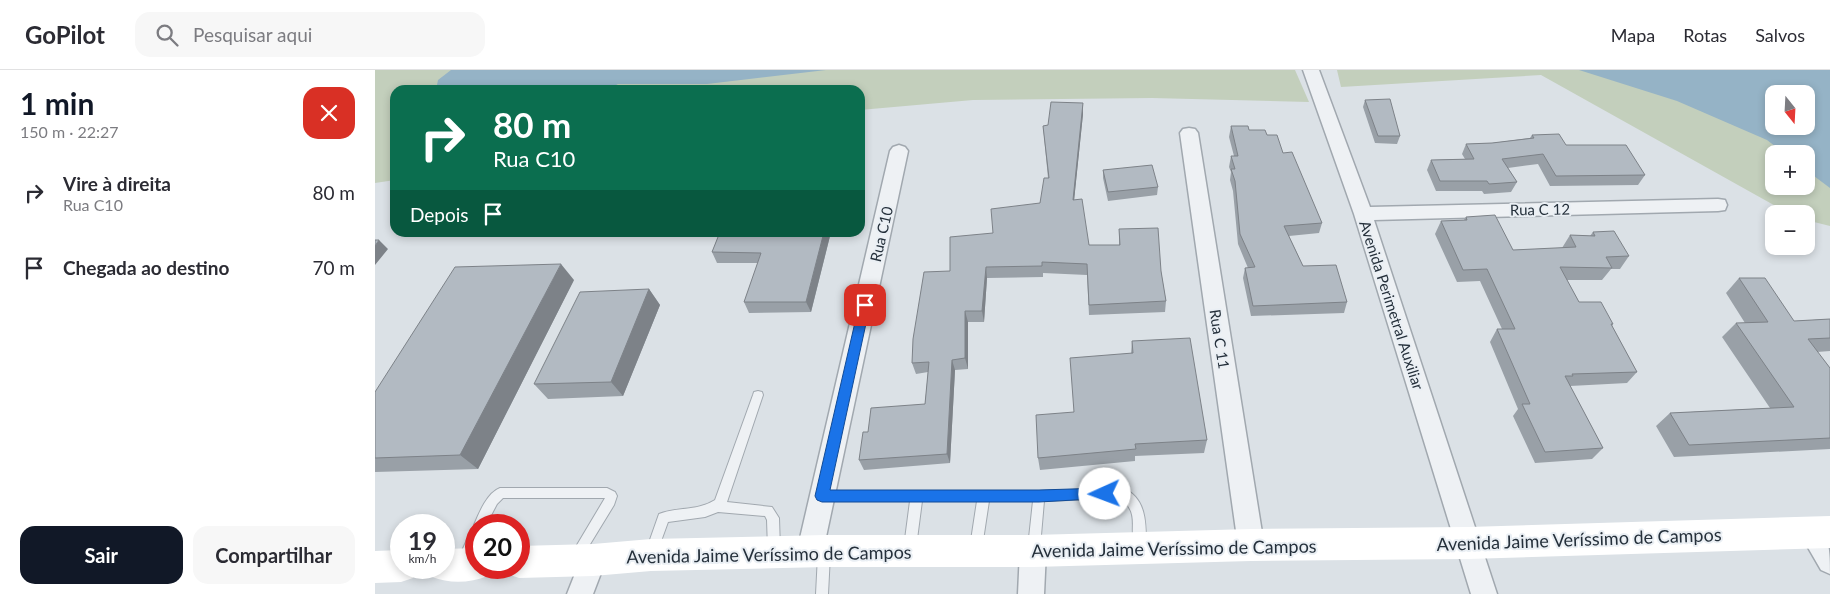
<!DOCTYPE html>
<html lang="pt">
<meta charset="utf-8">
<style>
:root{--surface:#fff;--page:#f7f7f7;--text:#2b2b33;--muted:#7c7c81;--line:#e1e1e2;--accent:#111827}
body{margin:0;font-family:Lato,sans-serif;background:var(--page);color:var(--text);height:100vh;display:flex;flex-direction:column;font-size:19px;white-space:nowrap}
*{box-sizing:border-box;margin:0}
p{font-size:16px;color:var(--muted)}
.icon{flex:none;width:28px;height:28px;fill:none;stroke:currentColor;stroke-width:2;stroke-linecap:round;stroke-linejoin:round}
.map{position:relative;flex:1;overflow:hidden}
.side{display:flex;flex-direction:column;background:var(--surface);width:375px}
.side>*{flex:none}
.guide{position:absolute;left:15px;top:15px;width:475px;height:152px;border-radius:15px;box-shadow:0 2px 8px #0003;background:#0b6e4f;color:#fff;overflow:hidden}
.needle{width:32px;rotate:162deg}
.controls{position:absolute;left:1390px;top:15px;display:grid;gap:10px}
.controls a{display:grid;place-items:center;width:50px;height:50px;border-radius:10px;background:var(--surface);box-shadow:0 2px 8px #0003;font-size:25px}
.speed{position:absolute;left:15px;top:444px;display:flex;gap:10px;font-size:25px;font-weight:700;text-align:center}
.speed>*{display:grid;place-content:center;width:65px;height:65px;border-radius:50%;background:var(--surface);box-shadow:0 2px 8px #0003;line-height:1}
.speed small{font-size:12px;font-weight:400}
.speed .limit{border:8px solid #d22;background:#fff;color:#111}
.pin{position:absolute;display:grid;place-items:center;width:42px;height:42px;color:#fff;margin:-21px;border-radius:10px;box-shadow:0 2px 8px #0006}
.me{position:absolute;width:55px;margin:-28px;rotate:268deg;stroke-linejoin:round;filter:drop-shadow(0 0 4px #0008)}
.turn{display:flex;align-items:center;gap:18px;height:105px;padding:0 20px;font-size:22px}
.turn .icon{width:65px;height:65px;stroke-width:2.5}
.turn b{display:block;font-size:35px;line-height:42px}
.then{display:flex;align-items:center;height:48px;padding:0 20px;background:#0003;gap:10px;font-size:19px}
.round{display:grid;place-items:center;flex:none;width:52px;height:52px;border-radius:15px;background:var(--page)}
.summary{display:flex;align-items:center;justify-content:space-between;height:85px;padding:0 20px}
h1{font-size:30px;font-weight:700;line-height:38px;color:var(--accent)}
.action{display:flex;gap:10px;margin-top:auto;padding:10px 20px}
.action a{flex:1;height:58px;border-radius:15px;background:var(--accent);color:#fff;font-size:20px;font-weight:700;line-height:58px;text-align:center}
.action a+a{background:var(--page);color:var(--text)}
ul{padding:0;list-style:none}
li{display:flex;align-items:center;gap:15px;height:75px;padding:0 20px}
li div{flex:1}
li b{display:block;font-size:19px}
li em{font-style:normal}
header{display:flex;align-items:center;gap:30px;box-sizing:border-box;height:70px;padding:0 25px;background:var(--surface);border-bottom:1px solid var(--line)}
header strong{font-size:24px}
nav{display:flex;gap:28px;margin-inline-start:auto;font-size:18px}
.search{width:350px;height:45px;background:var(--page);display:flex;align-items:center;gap:12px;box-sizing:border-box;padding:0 18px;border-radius:15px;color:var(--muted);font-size:19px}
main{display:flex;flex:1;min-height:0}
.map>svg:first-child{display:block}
</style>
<header>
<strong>GoPilot</strong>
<div class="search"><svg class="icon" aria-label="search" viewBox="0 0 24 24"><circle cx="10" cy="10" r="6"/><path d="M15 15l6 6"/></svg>Pesquisar aqui</div>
<nav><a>Mapa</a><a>Rotas</a><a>Salvos</a></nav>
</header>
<main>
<section class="side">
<div class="summary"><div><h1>1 min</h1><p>150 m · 22:27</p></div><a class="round" style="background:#d93025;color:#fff"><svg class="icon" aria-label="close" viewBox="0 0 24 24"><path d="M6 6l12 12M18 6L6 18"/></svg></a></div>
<ul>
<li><svg class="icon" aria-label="right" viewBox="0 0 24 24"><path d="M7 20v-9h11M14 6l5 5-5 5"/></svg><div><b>Vire à direita</b><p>Rua C10</p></div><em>80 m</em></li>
<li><svg class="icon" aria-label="arrive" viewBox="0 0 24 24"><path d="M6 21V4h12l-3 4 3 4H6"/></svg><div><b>Chegada ao destino</b></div><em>70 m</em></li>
</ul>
<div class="action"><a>Sair</a><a>Compartilhar</a></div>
</section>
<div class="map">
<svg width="1455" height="524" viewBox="0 0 1455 524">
<rect width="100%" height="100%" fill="#dbe1e6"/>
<path fill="#c3cfbc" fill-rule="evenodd" d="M 0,0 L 920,0 L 934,32 L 777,28 L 598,30 L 485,40 L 485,20 L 20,20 L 20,110 L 0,113 Z
M 962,0 L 1455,0 L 1455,156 L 1431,150 L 1431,144 L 1415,144 L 1166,5 L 966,17 ZM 1399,24 L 1431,24 L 1431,56 L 1399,56 ZM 1399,84 L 1431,84 L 1431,116 L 1399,116 Z"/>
<path fill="#95b3c6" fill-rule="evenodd" d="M 76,0 L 451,0 L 332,14 L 243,14 L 232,20 L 61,20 L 63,10 Z
M 1204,0 L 1455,0 L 1455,118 L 1431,100 L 1431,84 L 1410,84 L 1392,70 L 1302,31 ZM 1399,24 L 1431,24 L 1431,56 L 1399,56 Z"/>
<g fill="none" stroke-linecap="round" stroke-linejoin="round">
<g stroke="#a1a8af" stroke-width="2">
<path id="lane" d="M 383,321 L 387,322 L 388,325 L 352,432 L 397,437 L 404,448 L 405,479 L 403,483 L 399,485 L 395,483 L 393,479 L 392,450 L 390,446 L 343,442 L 330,447 L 293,452 L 281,485 L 277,487 L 273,485 L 271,481 L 284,444 C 302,437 323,441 340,430 L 378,325 L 379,322 Z
M 125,418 L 232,418 L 240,422 L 242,426 L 239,435 L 206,489 L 202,491 L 198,489 L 196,485 L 230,428 L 128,428 L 122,434 L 111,455 L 101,455 L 101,476 L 93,493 L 89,495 L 85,493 L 83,489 L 85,485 L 97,459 L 100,458 L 99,455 C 104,443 112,423 125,418 Z
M 747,418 C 771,427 771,452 771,474 L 769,478 L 765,480 L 761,478 C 752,459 767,445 745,428 L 669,431 L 665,477 L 663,481 L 659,483 L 655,481 L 653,477 L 658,431 L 614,431 L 607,477 L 605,481 L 601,483 L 597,481 L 595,477 L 602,431 L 547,431 L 541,477 L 539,481 L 535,483 L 531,481 L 529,477 L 535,431 L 448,431 L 444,430 L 442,426 L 444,422 L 448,421 L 664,421 Z
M 449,479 L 453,481 L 455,485 L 453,524 L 441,524 L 443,485 L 445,481 Z"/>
</g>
<g stroke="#a1a8af" stroke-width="3">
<path id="street" d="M 928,0 L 944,0 L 995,137 L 1343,129 L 1350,130 L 1352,135 L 1350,140 L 1343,141 L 999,150 L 1122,524 L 1096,524 L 979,144 Z
M 814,58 L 820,59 L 823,63 L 889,475 L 885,484 L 876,487 L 867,484 L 863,475 L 805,63 L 808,59 Z
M 524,75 L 530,77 L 533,81 L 448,481 L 444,490 L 435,493 L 426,490 L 422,481 L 515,81 L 518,77 Z
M 1437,450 C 1455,459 1455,483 1455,504 L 1446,500 L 1424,462 L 1428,453 Z
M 658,469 L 667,472 L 671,481 L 669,524 L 643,524 L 645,481 L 649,472 Z
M 218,477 L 227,481 L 231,490 L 218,524 L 192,524 L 209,481 Z"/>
</g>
<use href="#lane" fill="#eef1f4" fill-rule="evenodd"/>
<use href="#street" fill="#eef1f4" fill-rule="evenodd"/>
<path fill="#fff" fill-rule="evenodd" d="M 1455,446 L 1455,478 L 1093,489 L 876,491 L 658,497 L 450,497 L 276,501 L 218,506 L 144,508 L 132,504 L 129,498 L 144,498 L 144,476 L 218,474 L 276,469 L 450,465 L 658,465 L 876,459 L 1093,457 Z
M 101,478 L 101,498 L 116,498 L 113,506 C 95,513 75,514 57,507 L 53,498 L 69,498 L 69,479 Z
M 26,480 L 26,498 L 42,498 L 38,508 L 26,512 L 0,513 L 0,481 Z"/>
</g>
<path fill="#99a0a7" d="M 990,30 L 1025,66 L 1022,74 L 1000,73 L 988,37 Z
M 708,33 L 708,44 L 699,130 L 714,175 L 744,175 L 744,159 L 786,201 L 791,231 L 790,242 L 714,245 L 712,205 L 668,203 L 668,207 L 612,208 L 609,252 L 593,252 L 593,299 L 580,300 L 575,393 L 489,400 L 484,390 L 493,362 L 550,334 L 553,302 L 541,304 L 537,293 L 575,201 L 618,163 L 665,133 L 673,108 L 668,56 L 673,55 Z
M 856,56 L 892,65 L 908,83 L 947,153 L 944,163 L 914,166 L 928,196 L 972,232 L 969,243 L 876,246 L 868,208 L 870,198 L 873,198 L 863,174 L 858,121 L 855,110 L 856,102 L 854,97 L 856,86 L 859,86 L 854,67 Z
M 1157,65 L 1191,75 L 1270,105 L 1263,115 L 1175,116 L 1163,94 L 1133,98 L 1142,112 L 1136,122 L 1109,124 L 1107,121 L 1061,121 L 1052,100 L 1056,90 L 1090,89 L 1087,84 L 1091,74 L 1117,73 L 1155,68 Z
M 728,100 L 783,117 L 782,125 L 733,131 L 728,108 Z
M 1091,147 L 1138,180 L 1187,178 L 1195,165 L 1215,166 L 1218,162 L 1254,186 L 1245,199 L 1236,199 L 1227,210 L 1192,210 L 1204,232 L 1238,254 L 1237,256 L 1262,302 L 1252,313 L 1195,316 L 1228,378 L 1217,389 L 1160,393 L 1138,346 L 1143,339 L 1115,272 L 1122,259 L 1127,259 L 1105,211 L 1082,212 L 1060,164 L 1066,151 L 1089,150 Z
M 345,162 L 456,162 L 436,242 L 374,243 L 369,232 L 383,193 L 342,193 L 337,182 Z
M 1364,208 L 1419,251 L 1455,249 L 1455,281 L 1442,282 L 1455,298 L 1455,379 L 1299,387 L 1281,356 L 1295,343 L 1395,338 L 1347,267 L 1361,253 L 1370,253 L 1351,223 Z
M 199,210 L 103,399 L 0,402 L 0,322 Z
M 274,219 L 285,235 L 248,326 L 173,329 L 159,314 Z
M 757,271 L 832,370 L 829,383 L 760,386 L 760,391 L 665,400 L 663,388 L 699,342 L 756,284 Z"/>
<path fill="#7d8288" d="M 708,33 L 708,44 L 698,141 L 698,130 Z
M 449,162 L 456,162 L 436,242 L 431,232 Z
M 4,170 L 13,179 L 0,195 L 0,176 Z
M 186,194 L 199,210 L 103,399 L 85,385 Z
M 611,197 L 612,208 L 609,252 L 607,241 Z
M 274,219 L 285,235 L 248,326 L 236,312 Z
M 590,241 L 593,252 L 593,299 L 590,288 Z
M 577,290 L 580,300 L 575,393 L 572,384 Z"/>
<path fill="#b2bac2" stroke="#7d8288" d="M 1015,29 L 1025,66 L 1003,66 L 990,30 Z
M 676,32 L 708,33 L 698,130 L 707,129 L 714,175 L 745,175 L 744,159 L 783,158 L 786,201 L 791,231 L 714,235 L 712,194 L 667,192 L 667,196 L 611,197 L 607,241 L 590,241 L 590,288 L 577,290 L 572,384 L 484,390 L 488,362 L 493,362 L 496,338 L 550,334 L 554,292 L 537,293 L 538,269 L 549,202 L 575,201 L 575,167 L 618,163 L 616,139 L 665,133 L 669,108 L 674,108 L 668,56 L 673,55 Z
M 856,56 L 873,56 L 874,60 L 890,60 L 892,65 L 902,65 L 908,83 L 917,82 L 947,153 L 909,156 L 928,196 L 961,195 L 972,232 L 878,236 L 870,198 L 880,197 L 865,164 L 860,111 L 856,99 L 860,99 L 856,86 L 863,86 Z
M 1184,64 L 1191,75 L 1251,75 L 1270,105 L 1181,106 L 1168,84 L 1127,89 L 1142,112 L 1114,114 L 1112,111 L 1065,111 L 1056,90 L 1099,89 L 1091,74 L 1117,73 L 1159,68 L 1157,65 Z
M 777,95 L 783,117 L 733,122 L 728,100 Z
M 1120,145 L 1138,180 L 1201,177 L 1195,165 L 1220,166 L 1218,162 L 1239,161 L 1254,186 L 1231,187 L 1237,198 L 1185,197 L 1204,232 L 1226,232 L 1238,254 L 1236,254 L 1262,302 L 1197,304 L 1198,306 L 1190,306 L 1228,378 L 1170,382 L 1147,334 L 1155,334 L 1122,259 L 1140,259 L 1112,199 L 1088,200 L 1066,151 L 1092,150 L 1091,147 Z
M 345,162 L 449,162 L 431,232 L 369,232 L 386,183 L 337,182 Z
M 0,170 L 4,170 L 0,176 Z
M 186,194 L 85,385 L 0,388 L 0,322 L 80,197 Z
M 1364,208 L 1390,208 L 1419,251 L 1455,249 L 1455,268 L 1433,269 L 1455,298 L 1455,368 L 1314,375 L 1295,343 L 1419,337 L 1361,253 L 1393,252 Z
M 274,219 L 236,312 L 159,314 L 205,222 Z
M 815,268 L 832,370 L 760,374 L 761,379 L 663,388 L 661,345 L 699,342 L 695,288 L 758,283 L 757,271 Z"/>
<path fill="#1a73e8" stroke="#114b97" d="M 490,230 L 495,235 L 455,420 L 664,420 L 730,418 L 735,420 L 737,424 L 735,428 L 664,432 L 447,432 L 442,430 L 440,426 L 484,235 Z"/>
<g text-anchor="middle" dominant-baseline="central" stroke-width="4" stroke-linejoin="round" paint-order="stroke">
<g font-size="15" fill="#25303b" stroke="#eaeff4">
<text transform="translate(1165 139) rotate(-1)">Rua C 12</text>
<text transform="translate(506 164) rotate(-77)">Rua C10</text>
<text transform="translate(1017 235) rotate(72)">Avenida Perimetral Auxiliar</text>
<text transform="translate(845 269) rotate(81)">Rua C 11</text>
</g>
<g font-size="18" fill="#25303b" stroke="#eaeff4">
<text transform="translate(1204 469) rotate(-2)">Avenida Jaime Veríssimo de Campos</text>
<text transform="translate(799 478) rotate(-1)">Avenida Jaime Veríssimo de Campos</text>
<text transform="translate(394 484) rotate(-1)">Avenida Jaime Veríssimo de Campos</text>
</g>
</g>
</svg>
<div class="controls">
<a><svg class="needle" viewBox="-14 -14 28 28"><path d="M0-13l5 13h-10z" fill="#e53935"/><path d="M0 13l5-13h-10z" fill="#7c7c81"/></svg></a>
<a>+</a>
<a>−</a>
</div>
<div class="speed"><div>19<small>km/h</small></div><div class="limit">20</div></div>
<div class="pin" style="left:490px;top:235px;background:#d93025"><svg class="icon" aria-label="arrive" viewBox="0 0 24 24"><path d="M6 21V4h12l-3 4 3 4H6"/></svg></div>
<svg class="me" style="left:730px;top:424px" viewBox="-20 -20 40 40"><circle r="19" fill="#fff"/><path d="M0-13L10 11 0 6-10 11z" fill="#1a73e8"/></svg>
<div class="guide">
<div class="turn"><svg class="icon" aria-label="right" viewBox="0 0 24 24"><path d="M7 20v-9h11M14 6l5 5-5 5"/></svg><div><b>80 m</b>Rua C10</div></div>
<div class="then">Depois<svg class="icon" aria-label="arrive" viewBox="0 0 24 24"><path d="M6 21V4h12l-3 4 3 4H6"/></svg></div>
</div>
</div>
</main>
